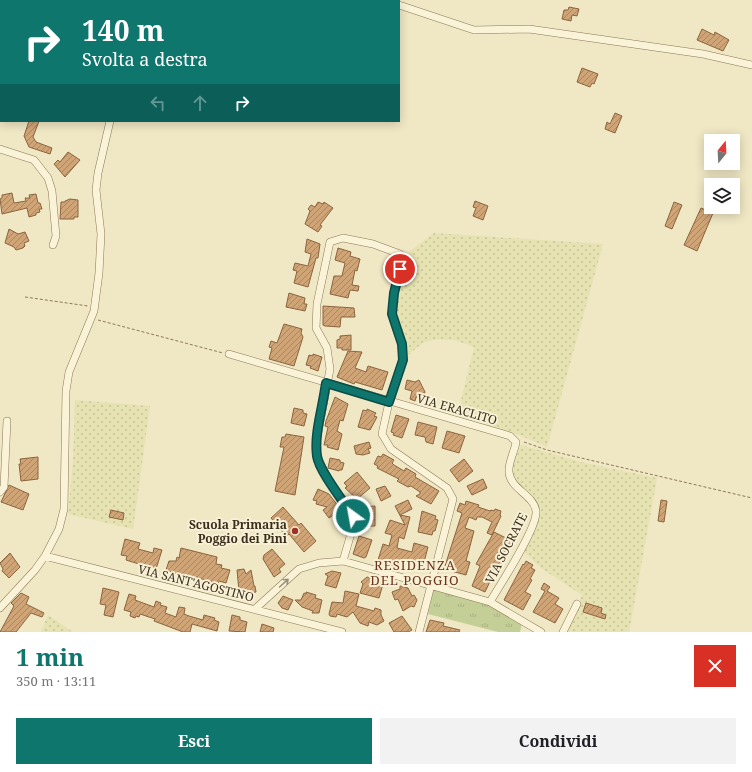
<!DOCTYPE html>
<html lang="it">
<meta charset="utf-8">
<style>
:root{--surface:#fff;--page:#f2f2f2;--text:#202124;--muted:#757577;--accent:#0f766e}
body{margin:0;font-family:"Noto Serif",serif;background:var(--page);color:var(--text);height:100vh;display:flex;flex-direction:column;font-size:15px;white-space:nowrap}
*{box-sizing:border-box;margin:0}
p{font-size:13px;color:var(--muted)}
.icon{flex:none;width:22px;height:22px;fill:none;stroke:currentColor;stroke-width:2;stroke-linecap:round;stroke-linejoin:round}
.map{position:relative;height:632px;overflow:hidden}
.drawer{display:flex;flex-direction:column;background:var(--surface);flex:1}
.drawer>*{flex:none}
.banner{position:absolute;left:0px;top:0px;width:400px;height:122px;box-shadow:0 2px 10px #0003;background:#0f766e;color:#fff;overflow:hidden}
.needle{width:26px;rotate:18deg}
.fabs{position:absolute;left:704px;top:134px;display:grid;gap:8px}
.fabs a{display:grid;place-items:center;width:36px;height:36px;border-radius:0px;background:var(--surface);box-shadow:0 2px 10px #0003;font-size:20px}
.pin{position:absolute;display:grid;place-items:center;width:34px;height:34px;color:#fff;margin:-17px;border:2px solid #fff;border-radius:50%;box-shadow:0 1px 4px #0007}
.me{position:absolute;width:44px;margin:-22px;rotate:328deg;stroke-linejoin:round;filter:drop-shadow(0 0 3px #0008)}
.turn{display:flex;align-items:center;gap:14px;height:84px;padding:0 16px;font-size:18px}
.turn .icon{width:52px;height:52px;stroke-width:2.5}
.turn b{display:block;font-size:28px;line-height:34px}
.lanes{display:flex;align-items:center;height:38px;padding:0 16px;background:#0003;justify-content:center;gap:20px;direction:ltr}
.lanes .off{opacity:.35}
.round{display:grid;place-items:center;flex:none;width:42px;height:42px;border-radius:0px;background:var(--page)}
.overview{display:flex;align-items:center;justify-content:space-between;height:68px;padding:0 16px}
h1{font-size:24px;font-weight:700;line-height:30px;color:var(--accent)}
.primary-button{display:flex;gap:8px;margin-top:auto;padding:8px 16px}
.primary-button a{flex:1;height:46px;border-radius:0px;background:var(--accent);color:#fff;font-size:16px;font-weight:700;line-height:46px;text-align:center}
.primary-button a+a{background:var(--page);color:var(--text)}
.map>svg:first-child{display:block}
</style>
<div class="map">
<svg width="752" height="632" viewBox="0 0 752 632">
<defs>
<pattern id="farmland-dots" width="8" height="8" patternUnits="userSpaceOnUse"><rect width="8" height="8" fill="#e6e2b1"/><path d="M2 2h.1M6 6h.1" fill="none" stroke="#c6c298" stroke-width="1.8" stroke-linecap="round"/></pattern>
<pattern id="park-tufts" width="24" height="20" patternUnits="userSpaceOnUse"><rect width="24" height="20" fill="#c3cf97"/><path d="M3 7l-1-3M5 7V3M7 7l1-3M15 17l-1-3M17 17v-4M19 17l1-3" fill="none" stroke="#a8b282"/></pattern>
<pattern id="building-hatch" width="6" height="6" patternUnits="userSpaceOnUse"><rect width="6" height="6" fill="#cfa578"/><path d="M-1 1l2-2M0 6l6-6M5 7l2-2" fill="none" stroke="#a98762"/></pattern>
</defs>
<rect width="100%" height="100%" fill="#f0e7c4"/>
<path fill="url(#farmland-dots)" d="M 434,233 L 603,244 L 547,447 L 519,435 L 457,417 L 474,347 L 455,340 L 439,339 L 424,342 L 408,355 L 406,342 L 396,314 L 396,298 L 410,251 Z
M 75,400 L 150,406 L 133,529 L 68,514 L 73,460 Z
M 521,445 L 581,462 L 657,478 L 629,632 L 566,632 L 582,595 L 541,568 L 524,552 L 540,516 L 541,508 L 514,478 L 512,472 L 514,463 Z
M 48,615 L 73,632 L 41,632 Z"/>
<path fill="url(#park-tufts)" d="M 434,587 L 492,605 L 522,623 L 520,632 L 498,632 L 428,614 Z"/>
<path fill="url(#building-hatch)" stroke="#8b643e" d="M 569,7 L 579,9 L 577,16 L 572,15 L 571,21 L 562,19 L 564,10 L 568,10 Z
M 702,29 L 714,35 L 715,32 L 729,40 L 723,51 L 697,40 Z
M 582,68 L 598,74 L 594,84 L 592,83 L 590,87 L 577,82 Z
M 615,113 L 622,116 L 615,133 L 605,129 L 607,122 L 610,124 Z
M 29,121 L 39,121 L 33,137 L 36,142 L 52,148 L 50,154 L 29,147 L 24,136 Z
M 68,152 L 80,160 L 65,177 L 54,164 L 58,160 L 60,162 Z
M 12,193 L 14,203 L 26,201 L 25,198 L 30,198 L 29,195 L 36,194 L 38,203 L 40,203 L 42,209 L 39,209 L 40,212 L 36,213 L 36,215 L 29,217 L 27,208 L 2,214 L 0,199 L 2,198 L 2,195 Z
M 70,199 L 78,200 L 78,217 L 74,217 L 74,219 L 60,219 L 61,202 L 65,202 L 65,201 Z
M 475,201 L 488,206 L 483,220 L 473,216 L 476,208 L 473,207 Z
M 318,202 L 323,204 L 324,202 L 333,208 L 320,225 L 322,226 L 318,232 L 305,224 L 310,211 L 308,209 L 311,205 L 315,207 Z
M 674,202 L 682,205 L 672,229 L 665,226 Z
M 701,208 L 713,213 L 697,251 L 684,245 Z
M 9,229 L 18,234 L 25,232 L 29,241 L 24,243 L 25,246 L 23,248 L 16,250 L 14,247 L 5,243 Z
M 307,239 L 320,244 L 318,258 L 316,258 L 308,287 L 294,283 L 297,271 L 293,270 L 295,263 L 308,266 L 311,254 L 305,252 Z
M 338,248 L 351,252 L 350,256 L 360,259 L 357,271 L 355,270 L 352,285 L 359,286 L 358,291 L 350,290 L 348,298 L 330,294 L 334,276 L 342,276 L 345,263 L 335,260 Z
M 289,293 L 305,298 L 304,304 L 307,304 L 305,311 L 286,307 Z
M 323,306 L 354,308 L 355,317 L 341,317 L 340,327 L 325,326 L 323,325 Z
M 284,324 L 302,329 L 301,333 L 303,337 L 294,366 L 269,359 L 272,348 L 269,347 L 271,341 L 277,343 Z
M 351,335 L 351,350 L 342,350 L 342,348 L 337,348 L 337,340 L 340,339 L 340,336 Z
M 348,351 L 362,352 L 355,368 L 366,372 L 368,366 L 388,372 L 382,390 L 355,382 L 354,384 L 337,377 Z
M 313,354 L 322,357 L 318,371 L 310,368 L 311,366 L 306,365 L 309,355 L 313,356 Z
M 407,380 L 415,382 L 419,380 L 425,392 L 423,399 L 416,397 L 415,401 L 410,399 L 412,391 L 405,389 Z
M 335,397 L 348,404 L 343,421 L 340,420 L 337,431 L 342,434 L 338,450 L 327,447 L 328,445 L 324,445 L 328,427 L 325,426 L 326,421 Z
M 294,408 L 303,410 L 303,413 L 307,414 L 304,426 L 291,423 Z
M 367,409 L 376,413 L 374,416 L 377,417 L 370,430 L 358,427 L 363,410 L 367,411 Z
M 396,415 L 409,419 L 402,438 L 393,435 L 394,433 L 391,432 Z
M 418,422 L 437,427 L 433,444 L 426,442 L 425,437 L 415,435 Z
M 447,431 L 465,436 L 459,453 L 442,448 Z
M 286,434 L 304,437 L 295,495 L 275,491 L 284,447 L 280,447 L 282,437 L 285,437 Z
M 369,442 L 371,448 L 368,449 L 370,453 L 363,455 L 356,454 L 354,446 Z
M 383,454 L 394,460 L 392,463 L 394,465 L 404,471 L 406,468 L 416,474 L 415,477 L 439,491 L 431,504 L 416,496 L 420,494 L 420,492 L 411,486 L 408,487 L 397,481 L 399,479 L 377,468 L 378,466 L 374,464 L 378,456 L 381,457 Z
M 38,457 L 38,479 L 21,481 L 19,464 L 21,464 L 20,459 Z
M 330,458 L 340,460 L 340,462 L 344,463 L 342,470 L 339,470 L 339,471 L 328,468 Z
M 464,459 L 473,471 L 459,482 L 450,470 Z
M 357,472 L 370,488 L 357,499 L 345,488 L 347,486 L 344,483 Z
M 483,479 L 487,488 L 472,495 L 467,486 Z
M 9,485 L 29,494 L 23,510 L 1,502 Z
M 385,486 L 391,496 L 381,501 L 376,489 Z
M 318,489 L 329,494 L 341,510 L 329,518 L 323,510 L 327,507 L 316,504 L 317,501 L 313,500 Z
M 408,500 L 412,509 L 400,515 L 410,517 L 404,539 L 399,537 L 397,548 L 412,552 L 414,543 L 428,547 L 423,566 L 400,560 L 399,566 L 396,565 L 395,567 L 382,563 L 382,561 L 378,560 L 383,544 L 389,546 L 392,535 L 385,533 L 390,520 L 405,525 L 395,506 Z
M 661,500 L 667,501 L 664,522 L 658,521 Z
M 466,501 L 479,505 L 478,507 L 490,511 L 491,510 L 494,511 L 495,509 L 501,511 L 500,515 L 501,516 L 492,535 L 487,533 L 492,522 L 482,517 L 477,517 L 476,520 L 469,517 L 465,528 L 474,531 L 466,561 L 470,562 L 466,575 L 444,569 L 462,513 L 457,511 L 460,503 L 465,505 Z
M 375,506 L 375,526 L 361,526 L 361,507 Z
M 283,507 L 299,525 L 301,523 L 316,541 L 304,552 L 289,534 L 286,536 L 271,518 Z
M 111,510 L 124,513 L 123,520 L 109,517 Z
M 422,511 L 436,516 L 435,519 L 438,520 L 435,531 L 433,531 L 432,535 L 418,532 Z
M 494,532 L 512,541 L 511,544 L 512,545 L 496,574 L 494,573 L 485,592 L 472,586 L 480,566 L 476,564 Z
M 359,536 L 372,540 L 366,557 L 364,558 L 353,554 Z
M 125,539 L 140,543 L 138,549 L 153,553 L 154,548 L 162,550 L 156,569 L 151,567 L 150,570 L 142,568 L 142,565 L 126,560 L 127,556 L 121,555 Z
M 181,548 L 217,557 L 216,564 L 222,565 L 221,568 L 230,570 L 226,583 L 219,581 L 218,584 L 196,577 L 195,580 L 166,570 L 169,561 L 176,561 L 177,557 L 179,558 Z
M 272,549 L 285,564 L 279,569 L 281,572 L 274,577 L 263,559 L 264,555 Z
M 10,553 L 20,567 L 9,578 L 2,571 L 3,569 L 0,563 Z
M 526,561 L 533,565 L 531,568 L 535,570 L 530,579 L 532,580 L 525,592 L 531,595 L 523,610 L 504,600 L 523,564 L 524,565 Z
M 244,569 L 246,574 L 251,570 L 254,586 L 255,586 L 256,592 L 248,594 L 247,591 L 239,591 L 237,570 Z
M 332,571 L 341,573 L 336,588 L 325,585 L 328,576 L 325,574 Z
M 367,577 L 381,581 L 383,584 L 379,598 L 360,593 L 363,584 L 361,582 Z
M 544,583 L 550,587 L 547,591 L 559,598 L 555,604 L 563,609 L 555,623 L 533,612 L 545,591 L 541,589 Z
M 400,586 L 408,588 L 412,596 L 414,595 L 417,600 L 414,607 L 411,606 L 403,611 L 398,599 L 395,600 L 392,592 L 400,589 Z
M 103,588 L 119,592 L 113,617 L 104,615 L 106,605 L 100,604 Z
M 345,591 L 359,594 L 356,606 L 374,611 L 375,608 L 381,610 L 381,615 L 384,621 L 377,625 L 369,622 L 368,626 L 360,623 L 353,612 L 347,617 L 337,614 L 336,617 L 330,616 L 329,614 L 332,602 L 343,603 Z
M 306,592 L 316,595 L 315,598 L 322,600 L 319,613 L 312,613 L 313,611 L 302,607 L 295,600 L 301,600 L 304,593 L 306,594 Z
M 21,593 L 29,597 L 26,604 L 44,613 L 42,617 L 31,613 L 16,632 L 0,632 L 14,606 L 11,603 Z
M 129,594 L 136,596 L 135,600 L 154,607 L 156,601 L 161,603 L 160,605 L 167,607 L 165,613 L 176,617 L 179,607 L 185,608 L 184,614 L 189,616 L 203,620 L 204,615 L 215,618 L 214,620 L 219,622 L 217,631 L 192,624 L 190,632 L 183,632 L 154,621 L 155,619 L 140,614 L 139,617 L 136,616 L 135,618 L 130,616 L 131,612 L 124,610 Z
M 283,596 L 293,600 L 288,610 L 282,608 L 278,603 Z
M 586,603 L 602,608 L 601,613 L 606,615 L 605,619 L 583,612 Z
M 232,615 L 240,617 L 240,620 L 247,622 L 245,632 L 229,631 Z
M 402,616 L 412,630 L 408,632 L 394,632 L 389,623 Z
M 430,620 L 444,623 L 443,626 L 460,630 L 459,632 L 426,632 Z
M 262,624 L 274,628 L 273,632 L 260,632 Z"/>
<g fill="none" stroke-linecap="round" stroke-linejoin="round">
<g stroke="#8b7859" stroke-width="8">
<path id="minor" d="M 387,0 L 390,1
M 154,1 L 154,0
M 399,5 L 474,30 L 529,29 L 703,54 L 752,65
M 0,55 L 1,55
M 0,149 L 34,160 L 48,178 L 52,191 L 56,236 L 53,245
M 229,354 L 510,436 L 516,442 C 515,451 508,462 509,472 C 510,489 534,495 536,511 C 538,527 500,585 490,602
M 0,492 L 4,487 L 7,421
M 45,556 L 342,632
M 343,561 L 352,530 L 353,516 L 329,481 L 317,457 L 317,438 L 330,369 L 327,348 L 316,328 L 317,304 L 330,242 L 343,238 L 373,244 L 400,254 L 403,257 L 394,293 L 392,314 L 402,344 L 403,360 L 389,402 L 382,434 L 391,449 L 447,488 L 453,499 L 419,632
M 0,608 L 35,570 L 45,556 L 59,529 L 64,509 L 66,391 L 69,372 L 94,311 L 99,273 L 101,234 L 96,190 L 98,173 L 110,121
M 255,609 L 299,569 L 319,563 L 343,561 L 490,602 L 541,632
M 563,632 L 577,604"/>
</g>
<path stroke="#8b7859" stroke-width="1" stroke-dasharray="3 2" stroke-linecap="butt" d="M 25,297 L 88,306
M 98,320 L 223,353
M 524,442 L 547,450 L 752,498"/>
<use href="#minor" stroke="#faf3d7" stroke-width="7"/>
</g>
<defs><path id="oneway-shaft" d="M-6 0H5M1.5-3L5.5 0L1.5 3" fill="none" stroke-width="1.6" stroke-linecap="round" stroke-linejoin="round"/></defs>
<use stroke="#9a907a" href="#oneway-shaft" transform="translate(284 583) rotate(-42)"/>
<g fill="none" stroke-linecap="round" stroke-linejoin="round">
<g stroke="#0a4d48" stroke-width="10">
<path id="route" d="M 353,516 C 344,502 319,471 317,456 C 314,435 322,410 325,389 L 326,383 L 389,402 L 403,360 L 402,344 L 392,314 L 394,293 L 400,269"/>
</g>
<use href="#route" stroke="#0f766e" stroke-width="7"/>
</g>
<circle fill="#9d3127" stroke="#f7f0d4" stroke-width="1.5" cx="295" cy="531" r="4"/>
<g text-anchor="middle" dominant-baseline="central" stroke-width="4" stroke-linejoin="round" paint-order="stroke">
<g font-size="12" fill="#3b2e1e" stroke="#f7f0d4">
<text transform="translate(457 409) rotate(16)">VIA ERACLITO</text>
<text transform="translate(506 548) rotate(-63)">VIA SOCRATE</text>
<text transform="translate(196 583) rotate(14)">VIA SANT'AGOSTINO</text>
</g>
<g font-size="12" font-weight="bold" fill="#3b2e1e" stroke="#f7f0d4" text-anchor="end">
<text x="287" y="524">Scuola Primaria<tspan x="287" dy="14">Poggio dei Pini</tspan></text>
</g>
<g font-size="13" letter-spacing="1" fill="#69331c" stroke="#f7f0d4">
<text x="415" y="565">RESIDENZA<tspan x="415" dy="15">DEL POGGIO</tspan></text>
</g>
</g>
</svg>
<div class="fabs">
<a><svg class="needle" viewBox="-14 -14 28 28"><path d="M0-13l5 13h-10z" fill="#e53935"/><path d="M0 13l5-13h-10z" fill="#757577"/></svg></a>
<a><svg class="icon" aria-label="layers" viewBox="0 0 24 24"><path d="M12 4l9 5-9 5-9-5zM3 14l9 5 9-5"/></svg></a>
</div>
<div class="pin" style="left:400px;top:269px;background:#d93025"><svg class="icon" aria-label="arrive" viewBox="0 0 24 24"><path d="M6 21V4h12l-3 4 3 4H6"/></svg></div>
<svg class="me" style="left:353px;top:516px" viewBox="-20 -20 40 40"><circle r="17" fill="#0f766e" stroke="#fff" stroke-width="3"/><path d="M0-11L8 9 0 5-8 9z" fill="#fff"/></svg>
<div class="banner">
<div class="turn"><svg class="icon" aria-label="right" viewBox="0 0 24 24"><path d="M7 20v-9h11M14 6l5 5-5 5"/></svg><div><b>140 m</b>Svolta a destra</div></div>
<div class="lanes"><svg class="icon off" aria-label="left" viewBox="0 0 24 24"><path d="M17 20v-9H6M10 6l-5 5 5 5"/></svg><svg class="icon off" aria-label="ahead" viewBox="0 0 24 24"><path d="M12 20V5M6 11l6-6 6 6"/></svg><svg class="icon" aria-label="right" viewBox="0 0 24 24"><path d="M7 20v-9h11M14 6l5 5-5 5"/></svg></div>
</div>
</div>
<section class="drawer">
<div class="overview"><div><h1>1 min</h1><p>350 m · 13:11</p></div><a class="round" style="background:#d93025;color:#fff"><svg class="icon" aria-label="close" viewBox="0 0 24 24"><path d="M6 6l12 12M18 6L6 18"/></svg></a></div>
<div class="primary-button"><a>Esci</a><a>Condividi</a></div>
</section>
